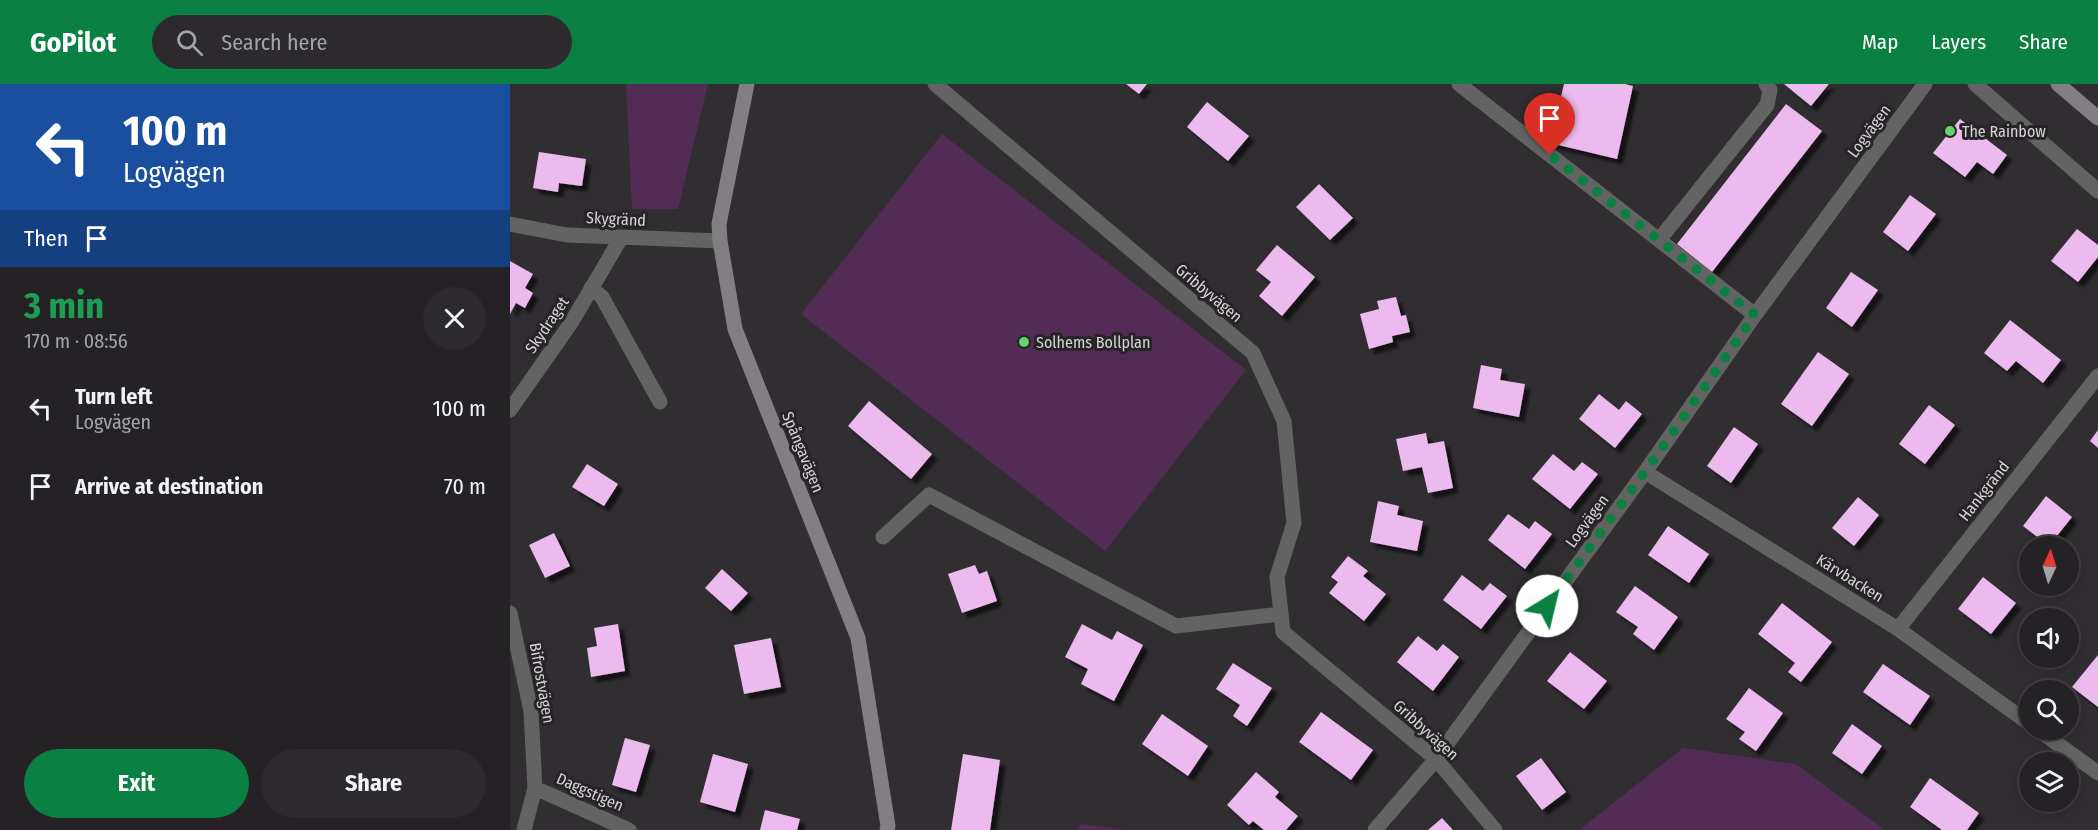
<!DOCTYPE html>
<meta charset="utf-8">
<style>
:root{--surface:#252225;--page:#2d2a2d;--text:#f1f3f6;--muted:#a3a4a7;--line:#423f42;--accent:#0b8043}
body{margin:0;font-family:"Fira Sans Condensed",sans-serif;background:var(--page);color:var(--text);height:100vh;display:flex;flex-direction:column;font-size:22px;white-space:nowrap}
*{box-sizing:border-box;margin:0}
p{font-size:20px;color:var(--muted)}
.icon{flex:none;width:33px;height:33px;fill:none;stroke:currentColor;stroke-width:2;stroke-linecap:round;stroke-linejoin:round}
.map{position:relative;flex:1;overflow:hidden}
.panel{display:flex;flex-direction:column;background:var(--surface);width:510px}
.panel>*{flex:none}
.guide{background:#1a4fa0;color:#fff;overflow:hidden}
.needle{width:39px;rotate:4deg}
.buttons{position:absolute;left:1509px;top:452px;display:grid;gap:12px}
.buttons a{display:grid;place-items:center;width:60px;height:60px;border-radius:50%;background:var(--surface);box-shadow:0 3px 9px #0003,0 0 0 2px var(--line);font-size:30px}
.pin{position:absolute;display:grid;place-items:center;width:51px;height:51px;color:#fff;margin:-62px -26px;border-radius:50% 50% 50% 0;rotate:-45deg;box-shadow:0 0 6px #0007}
.pin .icon{rotate:45deg}
.me{position:absolute;width:66px;margin:-33px;rotate:36deg;stroke-linejoin:round;filter:drop-shadow(0 0 4px #0008)}
.turn{display:flex;align-items:center;gap:21px;height:126px;padding:0 24px;font-size:27px}
.turn .icon{width:78px;height:78px;stroke-width:2.5}
.turn b{display:block;font-size:42px;line-height:51px}
.then{display:flex;align-items:center;height:57px;padding:0 24px;background:#0003;gap:12px;font-size:22px}
.round{display:grid;place-items:center;flex:none;width:63px;height:63px;border-radius:32px;background:var(--page)}
.head{display:flex;align-items:center;justify-content:space-between;height:102px;padding:0 24px}
h1{font-size:36px;font-weight:700;line-height:45px;color:#1e9e55}
.cta{display:flex;gap:12px;margin-top:auto;padding:12px 24px}
.cta a{flex:1;height:69px;border-radius:36px;background:var(--accent);color:#fff;font-size:24px;font-weight:700;line-height:69px;text-align:center}
.cta a+a{background:var(--page);color:var(--text)}
ul{padding:0;list-style:none}
li{display:flex;align-items:center;gap:18px;height:78px;padding:0 24px}
li div{flex:1}
li b{display:block;font-size:22px}
li em{font-style:normal}
header{display:flex;align-items:center;gap:36px;box-sizing:border-box;height:84px;padding:0 30px;background:var(--accent);color:#fff}
header strong{font-size:28px}
nav{display:flex;gap:33px;margin-inline-start:auto;font-size:21px}
.search{width:420px;height:54px;background:var(--page);display:flex;align-items:center;gap:15px;box-sizing:border-box;padding:0 21px;border-radius:33px;color:var(--muted);font-size:22px}
main{display:flex;flex:1;min-height:0}
.map>svg:first-child{display:block}
</style>
<header>
<strong>GoPilot</strong>
<div class="search"><svg class="icon" aria-label="search" viewBox="0 0 24 24"><circle cx="10" cy="10" r="6"/><path d="M15 15l6 6"/></svg>Search here</div>
<nav><a>Map</a><a>Layers</a><a>Share</a></nav>
</header>
<main>
<section class="panel">
<div class="guide">
<div class="turn"><svg class="icon" aria-label="left" viewBox="0 0 24 24"><path d="M17 20v-9H6M10 6l-5 5 5 5"/></svg><div><b>100 m</b>Logvägen</div></div>
<div class="then">Then<svg class="icon" aria-label="arrive" viewBox="0 0 24 24"><path d="M6 21V4h12l-3 4 3 4H6"/></svg></div>
</div>
<div class="head"><div><h1>3 min</h1><p>170 m · 08:56</p></div><a class="round"><svg class="icon" aria-label="close" viewBox="0 0 24 24"><path d="M6 6l12 12M18 6L6 18"/></svg></a></div>
<ul>
<li><svg class="icon" aria-label="left" viewBox="0 0 24 24"><path d="M17 20v-9H6M10 6l-5 5 5 5"/></svg><div><b>Turn left</b><p>Logvägen</p></div><em>100 m</em></li>
<li><svg class="icon" aria-label="arrive" viewBox="0 0 24 24"><path d="M6 21V4h12l-3 4 3 4H6"/></svg><div><b>Arrive at destination</b></div><em>70 m</em></li>
</ul>
<div class="cta"><a>Exit</a><a>Share</a></div>
</section>
<div class="map">
<svg width="1588" height="746" viewBox="0 0 1588 746">
<defs>
<filter id="shadow"><feDropShadow dx="5.5" dy="5.5" stdDeviation="1.5" flood-color="#0009"/></filter>
</defs>
<rect width="100%" height="100%" fill="#312e31"/>
<path fill="#532c56" d="M 116,0 L 198,0 L 168,125 L 122,125 Z
M 432,50 L 736,286 L 595,467 L 291,230 Z
M 1173,664 L 1286,680 L 1375,746 L 1069,746 Z
M 571,740 L 611,745 L 612,746 L 566,746 Z"/>
<path fill="#ecbaee" filter="url(#shadow)" d="M 616,0 L 637,0 L 629,10 Z
M 1054,0 L 1115,0 L 1123,2 L 1107,75 L 1040,59 Z
M 1274,0 L 1319,0 L 1301,22 Z
M 697,18 L 739,52 L 718,77 L 677,43 Z
M 1276,20 L 1312,47 L 1202,188 L 1167,160 Z
M 1450,35 L 1497,71 L 1483,90 L 1467,78 L 1455,93 L 1423,69 Z
M 29,68 L 76,75 L 72,102 L 49,99 L 48,108 L 23,104 Z
M 809,100 L 843,134 L 820,156 L 786,123 Z
M 1400,111 L 1426,130 L 1398,167 L 1373,148 Z
M 1567,145 L 1588,161 L 1588,173 L 1568,198 L 1541,177 Z
M 767,161 L 805,193 L 772,232 L 749,212 L 761,198 L 746,186 Z
M 0,177 L 23,190 L 15,204 L 23,209 L 15,224 L 6,219 L 0,230 Z
M 1341,188 L 1368,206 L 1342,243 L 1316,224 Z
M 886,213 L 891,232 L 896,231 L 900,248 L 882,252 L 883,258 L 859,265 L 850,230 L 869,225 L 867,217 Z
M 1500,236 L 1551,276 L 1533,299 L 1506,277 L 1497,287 L 1474,269 Z
M 1308,268 L 1339,290 L 1302,342 L 1271,320 Z
M 971,281 L 992,285 L 990,296 L 1015,300 L 1009,333 L 963,324 Z
M 1089,310 L 1109,326 L 1116,317 L 1132,330 L 1105,364 L 1069,335 Z
M 359,317 L 422,370 L 401,395 L 338,342 Z
M 1419,321 L 1445,341 L 1415,380 L 1389,360 Z
M 1224,343 L 1248,360 L 1221,399 L 1197,382 Z
M 1588,346 L 1588,364 L 1580,357 Z
M 916,349 L 918,360 L 934,357 L 943,404 L 918,409 L 912,383 L 893,387 L 886,355 Z
M 1043,370 L 1064,387 L 1072,378 L 1088,390 L 1060,425 L 1022,395 Z
M 77,380 L 108,400 L 94,422 L 62,403 Z
M 1536,412 L 1562,433 L 1539,462 L 1513,442 Z
M 1348,413 L 1369,431 L 1344,462 L 1322,444 Z
M 868,417 L 889,422 L 887,431 L 913,437 L 907,467 L 860,458 Z
M 998,430 L 1019,445 L 1025,437 L 1042,450 L 1015,485 L 978,456 Z
M 1158,442 L 1199,470 L 1179,499 L 1138,471 Z
M 44,449 L 60,482 L 35,494 L 19,461 Z
M 838,472 L 858,487 L 853,492 L 876,510 L 854,537 L 819,509 L 828,498 L 821,493 Z
M 465,481 L 469,490 L 477,487 L 487,517 L 452,529 L 438,490 Z
M 212,485 L 238,509 L 221,527 L 195,504 Z
M 952,491 L 973,507 L 980,499 L 997,512 L 971,545 L 933,516 Z
M 1473,493 L 1506,519 L 1481,550 L 1448,525 Z
M 1125,502 L 1168,533 L 1144,566 L 1123,550 L 1128,543 L 1106,528 Z
M 1272,519 L 1322,558 L 1291,598 L 1278,588 L 1285,579 L 1248,550 Z
M 108,540 L 115,587 L 81,593 L 77,564 L 87,562 L 84,544 Z
M 572,540 L 602,556 L 607,547 L 633,561 L 604,617 L 571,600 L 578,585 L 555,573 Z
M 908,552 L 927,567 L 933,560 L 949,573 L 923,607 L 887,578 Z
M 261,554 L 271,603 L 234,610 L 224,561 Z
M 1060,568 L 1097,597 L 1074,625 L 1037,597 Z
M 1588,571 L 1588,623 L 1562,603 Z
M 723,579 L 762,604 L 737,642 L 723,632 L 730,621 L 706,605 Z
M 1373,580 L 1420,612 L 1400,641 L 1353,608 Z
M 1239,604 L 1273,629 L 1246,667 L 1229,655 L 1235,648 L 1216,635 Z
M 811,628 L 863,666 L 841,696 L 789,658 Z
M 652,630 L 698,662 L 678,692 L 632,660 Z
M 1342,640 L 1372,662 L 1352,690 L 1322,669 Z
M 115,654 L 140,661 L 126,708 L 102,701 Z
M 203,670 L 238,680 L 225,728 L 190,718 Z
M 453,670 L 490,676 L 480,746 L 441,746 Z
M 1031,674 L 1056,708 L 1032,726 L 1006,692 Z
M 746,688 L 769,708 L 765,713 L 788,732 L 776,746 L 754,746 L 743,737 L 739,741 L 717,721 Z
M 1420,694 L 1469,729 L 1457,746 L 1432,746 L 1400,723 Z
M 255,726 L 290,735 L 287,746 L 250,746 Z
M 932,734 L 943,746 L 918,746 Z"/>
<g fill="none" stroke-linecap="round" stroke-linejoin="round">
<path stroke="#646364" stroke-width="15" d="M 425,0 L 743,269 L 774,337 L 784,439 L 767,493 L 773,548 L 926,675 L 985,746
M 949,0 L 1245,231
M 1465,0 L 1588,107
M 0,140 L 57,151 L 210,157
M 1149,156 L 1257,21 L 1260,6 L 1256,0
M 81,204 L 92,213 L 150,318
M 0,326 L 61,239 L 111,154
M 1135,388 L 1388,545 L 1520,640
M 373,453 L 419,411 L 666,542 L 771,530
M 0,529 L 21,627 L 25,704 L 14,746
M 1388,545 L 1588,292
M 1527,645 L 1588,689
M 25,704 L 119,746
M 865,746 L 926,675 L 1135,388 L 1245,231 L 1415,0"/>
<path stroke="#827f82" stroke-width="15" d="M 237,0 L 209,140 L 210,157 L 225,245 L 348,554 L 378,742 L 377,746
M 1548,0 L 1588,34"/>
</g>
<g fill="none" stroke-linecap="round" stroke-linejoin="round">
<path stroke="#0b8043" stroke-width="10" stroke-dasharray="0 18" d="M 1037,522 L 1135,388 L 1245,231 L 1040,71"/>
</g>
<g fill="#62d469" stroke="#272427" stroke-width="2">
<circle cx="1440" cy="47" r="6"/>
<circle cx="514" cy="258" r="6"/>
</g>
<g text-anchor="middle" dominant-baseline="central" stroke-width="6" stroke-linejoin="round" paint-order="stroke">
<g font-size="16" fill="#d6d3d6" stroke="#272427">
<text transform="translate(1359 47) rotate(-54)">Logvägen</text>
<text transform="translate(106 135) rotate(3)">Skygränd</text>
<text transform="translate(699 209) rotate(40)">Gribbyvägen</text>
<text transform="translate(37 241) rotate(-56)">Skydraget</text>
<text transform="translate(293 368) rotate(68)">Spångavägen</text>
<text transform="translate(1474 407) rotate(-52)">Hankgränd</text>
<text transform="translate(1077 437) rotate(-54)">Logvägen</text>
<text transform="translate(1340 494) rotate(32)">Kärvbacken</text>
<text transform="translate(32 599) rotate(80)">Bifrostvägen</text>
<text transform="translate(916 646) rotate(42)">Gribbyvägen</text>
<text transform="translate(80 708) rotate(24)">Daggstigen</text>
</g>
<g font-size="16" fill="#d6d3d6" stroke="#272427" text-anchor="start">
<text x="1452" y="47">The Rainbow</text>
<text x="526" y="258">Solhems Bollplan</text>
</g>
</g>
</svg>
<div class="buttons">
<a><svg class="needle" viewBox="-14 -14 28 28"><path d="M0-13l5 13h-10z" fill="#e53935"/><path d="M0 13l5-13h-10z" fill="#a3a4a7"/></svg></a>
<a><svg class="icon" aria-label="sound" viewBox="0 0 24 24"><path d="M4 9h4l5-4v14l-5-4H4zM17 9q2 3 0 6"/></svg></a>
<a><svg class="icon" aria-label="search" viewBox="0 0 24 24"><circle cx="10" cy="10" r="6"/><path d="M15 15l6 6"/></svg></a>
<a><svg class="icon" aria-label="layers" viewBox="0 0 24 24"><path d="M12 4l9 5-9 5-9-5zM3 14l9 5 9-5"/></svg></a>
</div>
<div class="pin" style="left:1040px;top:71px;background:#d93025"><svg class="icon" aria-label="arrive" viewBox="0 0 24 24"><path d="M6 21V4h12l-3 4 3 4H6"/></svg></div>
<svg class="me" style="left:1037px;top:522px" viewBox="-20 -20 40 40"><circle r="19" fill="#fff"/><path d="M0-13L10 11 0 6-10 11z" fill="#0b8043"/></svg>
</div>
</main>
